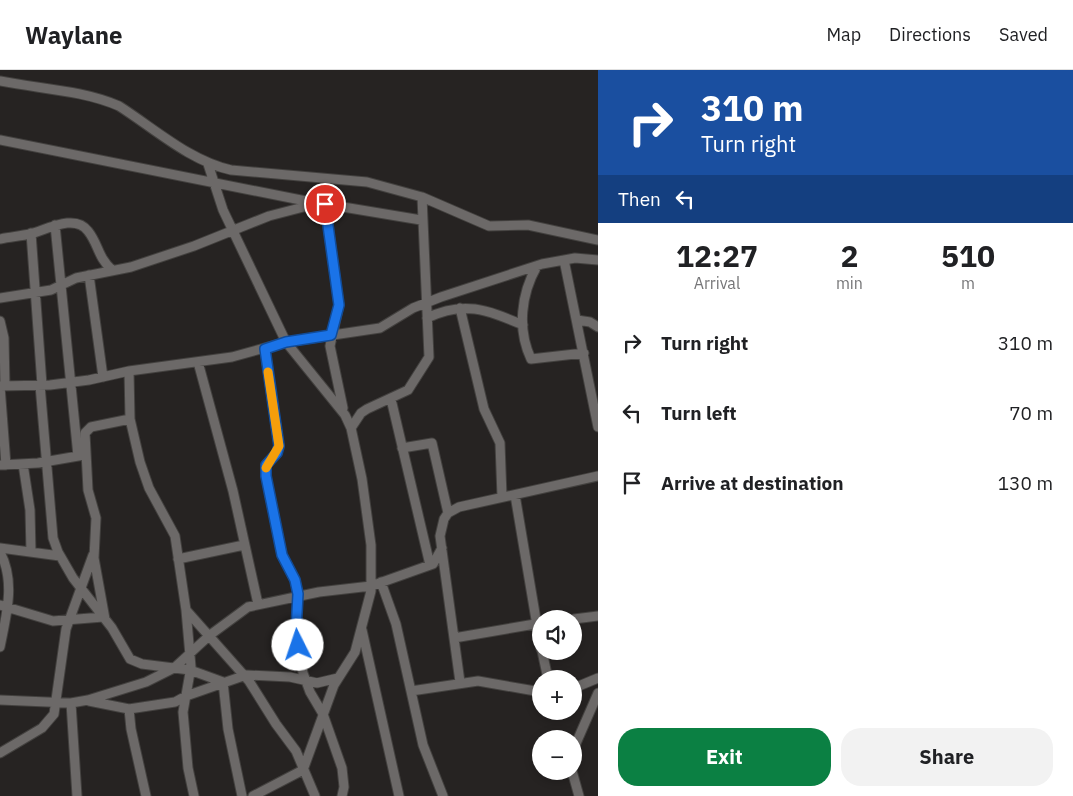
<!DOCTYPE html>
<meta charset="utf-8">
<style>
:root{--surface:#fff;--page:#f2f2f2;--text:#202124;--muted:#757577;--line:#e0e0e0;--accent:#0b8043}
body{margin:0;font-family:"IBM Plex Sans",sans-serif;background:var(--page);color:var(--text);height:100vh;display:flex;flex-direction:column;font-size:19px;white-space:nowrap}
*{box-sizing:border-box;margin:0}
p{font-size:16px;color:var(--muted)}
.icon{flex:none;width:28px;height:28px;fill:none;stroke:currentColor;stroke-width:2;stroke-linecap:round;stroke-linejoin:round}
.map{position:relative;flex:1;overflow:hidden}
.drawer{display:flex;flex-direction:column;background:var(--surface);width:475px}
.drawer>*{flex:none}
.hud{background:#1a4fa0;color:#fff;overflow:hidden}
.buttons{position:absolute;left:532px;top:540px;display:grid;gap:10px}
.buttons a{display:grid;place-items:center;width:50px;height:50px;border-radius:50%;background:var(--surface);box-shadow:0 2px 8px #0003;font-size:25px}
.pin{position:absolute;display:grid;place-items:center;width:42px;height:42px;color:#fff;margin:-21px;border:2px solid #fff;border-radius:50%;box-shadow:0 1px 5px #0007}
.me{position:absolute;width:55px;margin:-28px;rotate:356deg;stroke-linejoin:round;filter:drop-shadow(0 0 4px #0008)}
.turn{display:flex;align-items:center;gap:18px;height:105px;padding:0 20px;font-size:22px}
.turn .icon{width:65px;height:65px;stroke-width:2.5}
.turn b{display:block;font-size:35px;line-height:42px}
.then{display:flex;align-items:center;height:48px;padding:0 20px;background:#0003;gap:10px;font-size:19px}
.eta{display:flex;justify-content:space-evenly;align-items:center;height:85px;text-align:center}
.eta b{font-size:30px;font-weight:800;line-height:35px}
.button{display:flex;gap:10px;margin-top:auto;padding:10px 20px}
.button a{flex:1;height:58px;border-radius:20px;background:var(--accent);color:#fff;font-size:20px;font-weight:800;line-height:58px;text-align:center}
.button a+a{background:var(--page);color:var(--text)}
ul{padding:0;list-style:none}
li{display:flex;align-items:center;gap:15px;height:70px;padding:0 20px}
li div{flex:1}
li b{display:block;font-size:19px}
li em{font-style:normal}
header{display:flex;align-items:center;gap:30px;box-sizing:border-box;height:70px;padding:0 25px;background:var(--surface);border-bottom:1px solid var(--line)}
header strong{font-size:24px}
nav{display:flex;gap:28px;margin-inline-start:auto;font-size:18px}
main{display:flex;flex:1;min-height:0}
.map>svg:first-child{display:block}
</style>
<header>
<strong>Waylane</strong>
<nav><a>Map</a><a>Directions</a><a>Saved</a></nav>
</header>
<main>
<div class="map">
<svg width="598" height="726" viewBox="0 0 598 726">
<rect width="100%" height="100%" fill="#262322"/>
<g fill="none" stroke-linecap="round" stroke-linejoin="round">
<g stroke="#43413f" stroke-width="11">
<path id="minor" d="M 0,11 C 40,19 82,20 119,36 C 155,59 190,91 231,100 L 367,112 L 422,127 L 489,156 L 528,155 L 598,170
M 0,70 L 316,133
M 208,94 L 223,140 L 286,272 L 345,345 L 351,358 L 362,409 L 371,475 L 371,521 L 355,582 L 334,615 L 303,700 L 253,726
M 325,134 L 339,235 L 330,276 L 343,338
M 55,155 L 78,386
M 31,163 L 42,315
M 0,169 C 10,167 20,166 30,164 C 46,160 75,143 88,161 C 99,175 97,186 112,200
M 564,190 L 598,357
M 537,196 C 521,224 517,259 531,289 L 584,283
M 89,205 L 103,307
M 0,228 L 51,220 L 76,208 L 131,197 L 194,176 L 269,146 L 319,133 L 421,150
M 460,238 L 484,339 L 500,373 L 502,427
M 427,248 C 464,230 487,240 523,255
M 577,250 L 590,252 L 598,257
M 0,251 L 4,268 L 5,316
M 265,279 L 279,376 L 277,383 L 266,395 L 266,406 L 282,485 L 295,510 L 298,524 L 296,561 L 303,603 L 310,622 L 323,644 L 342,698 L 344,717 L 342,726
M 198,292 L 233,421 L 258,534
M 129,301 L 130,349 L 140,392 L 149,418 L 175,466 L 186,540 L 249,611 L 276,654 L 296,681 L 315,726
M 40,315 L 53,468 L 58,482 L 73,508 L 112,558 L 130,589 L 142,594 L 190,600 L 223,612 L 228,659 L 242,726
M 0,316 L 50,315 L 89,310 L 129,301 L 232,287 L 286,272 L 380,258 L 413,238 L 441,227 L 542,194 L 575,188 L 598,190
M 0,316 L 6,395
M 391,329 L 430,495
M 351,358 L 361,343 L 367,339 L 408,320 L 429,287 L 422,127
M 402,378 L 432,373 L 448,443
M 23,394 L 30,440 L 31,482
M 0,395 L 38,393 L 84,385
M 515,425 L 541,579
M 0,478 L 60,486
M 0,482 C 16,512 6,546 0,577
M 178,489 L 244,475
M 381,512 L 396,554 L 423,675 L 443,726
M 0,535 L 53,551 L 103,547
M 186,540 L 191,597 L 183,642 L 188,698 L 194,726
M 105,549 L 94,488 L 96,448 L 88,420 L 85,363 L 91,357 L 130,349
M 574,549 L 598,546
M 362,560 L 399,726
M 454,568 L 541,553
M 542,581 L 548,609
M 460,612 L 440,466 L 444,449 L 448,443 L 459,437 L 598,406
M 574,618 L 598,608
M 411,621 L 478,611 L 541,622
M 0,630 L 71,633 L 88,630 L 146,612 L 174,598 L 210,565 L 248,537 L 319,522 L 371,516 L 433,494 L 442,478
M 89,631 L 129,639 L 175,632 L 186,626 L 246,605 L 290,607 L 317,613 L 338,608
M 71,633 L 77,726
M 129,639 L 131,659 L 146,726
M 574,678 L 598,623
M 0,683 L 42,658 L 54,644 L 66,559 L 93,485
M 572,701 L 579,726"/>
</g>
<use href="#minor" stroke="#6c6968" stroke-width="9"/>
</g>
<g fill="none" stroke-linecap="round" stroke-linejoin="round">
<g stroke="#114b97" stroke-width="12">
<path id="route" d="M 298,575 L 296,561 L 298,524 L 295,510 L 282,485 L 266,406 L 266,395 L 277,383 L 279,376 L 265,279 L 286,272 L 331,265 L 339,235 L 325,134"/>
</g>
<use href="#route" stroke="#1a73e8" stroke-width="9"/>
<path stroke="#f59e0b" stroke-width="9" d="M 266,398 L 279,376 L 268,302"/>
</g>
</svg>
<div class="buttons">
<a><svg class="icon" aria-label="sound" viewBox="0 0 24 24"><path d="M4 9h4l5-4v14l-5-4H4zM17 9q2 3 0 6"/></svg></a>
<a>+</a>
<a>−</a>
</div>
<div class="pin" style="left:325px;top:134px;background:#d93025"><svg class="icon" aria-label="arrive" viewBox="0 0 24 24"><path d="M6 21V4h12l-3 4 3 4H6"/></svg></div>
<svg class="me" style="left:298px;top:575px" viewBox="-20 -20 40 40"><circle r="19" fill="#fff"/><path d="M0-13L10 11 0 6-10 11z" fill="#1a73e8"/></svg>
</div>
<section class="drawer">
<div class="hud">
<div class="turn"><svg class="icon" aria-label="right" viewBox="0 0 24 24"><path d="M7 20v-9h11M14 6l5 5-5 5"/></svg><div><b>310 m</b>Turn right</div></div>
<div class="then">Then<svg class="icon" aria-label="left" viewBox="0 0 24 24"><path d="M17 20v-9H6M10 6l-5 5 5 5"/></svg></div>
</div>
<div class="eta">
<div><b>12:27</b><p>Arrival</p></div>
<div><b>2</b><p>min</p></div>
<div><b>510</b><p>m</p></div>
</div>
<ul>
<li><svg class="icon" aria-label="right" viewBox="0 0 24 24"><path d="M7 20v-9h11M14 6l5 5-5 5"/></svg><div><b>Turn right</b></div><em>310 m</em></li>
<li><svg class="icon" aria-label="left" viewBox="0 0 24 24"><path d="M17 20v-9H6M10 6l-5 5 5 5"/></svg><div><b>Turn left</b></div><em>70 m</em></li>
<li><svg class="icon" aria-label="arrive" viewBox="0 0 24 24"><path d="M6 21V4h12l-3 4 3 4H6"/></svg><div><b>Arrive at destination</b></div><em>130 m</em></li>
</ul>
<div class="button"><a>Exit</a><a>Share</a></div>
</section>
</main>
